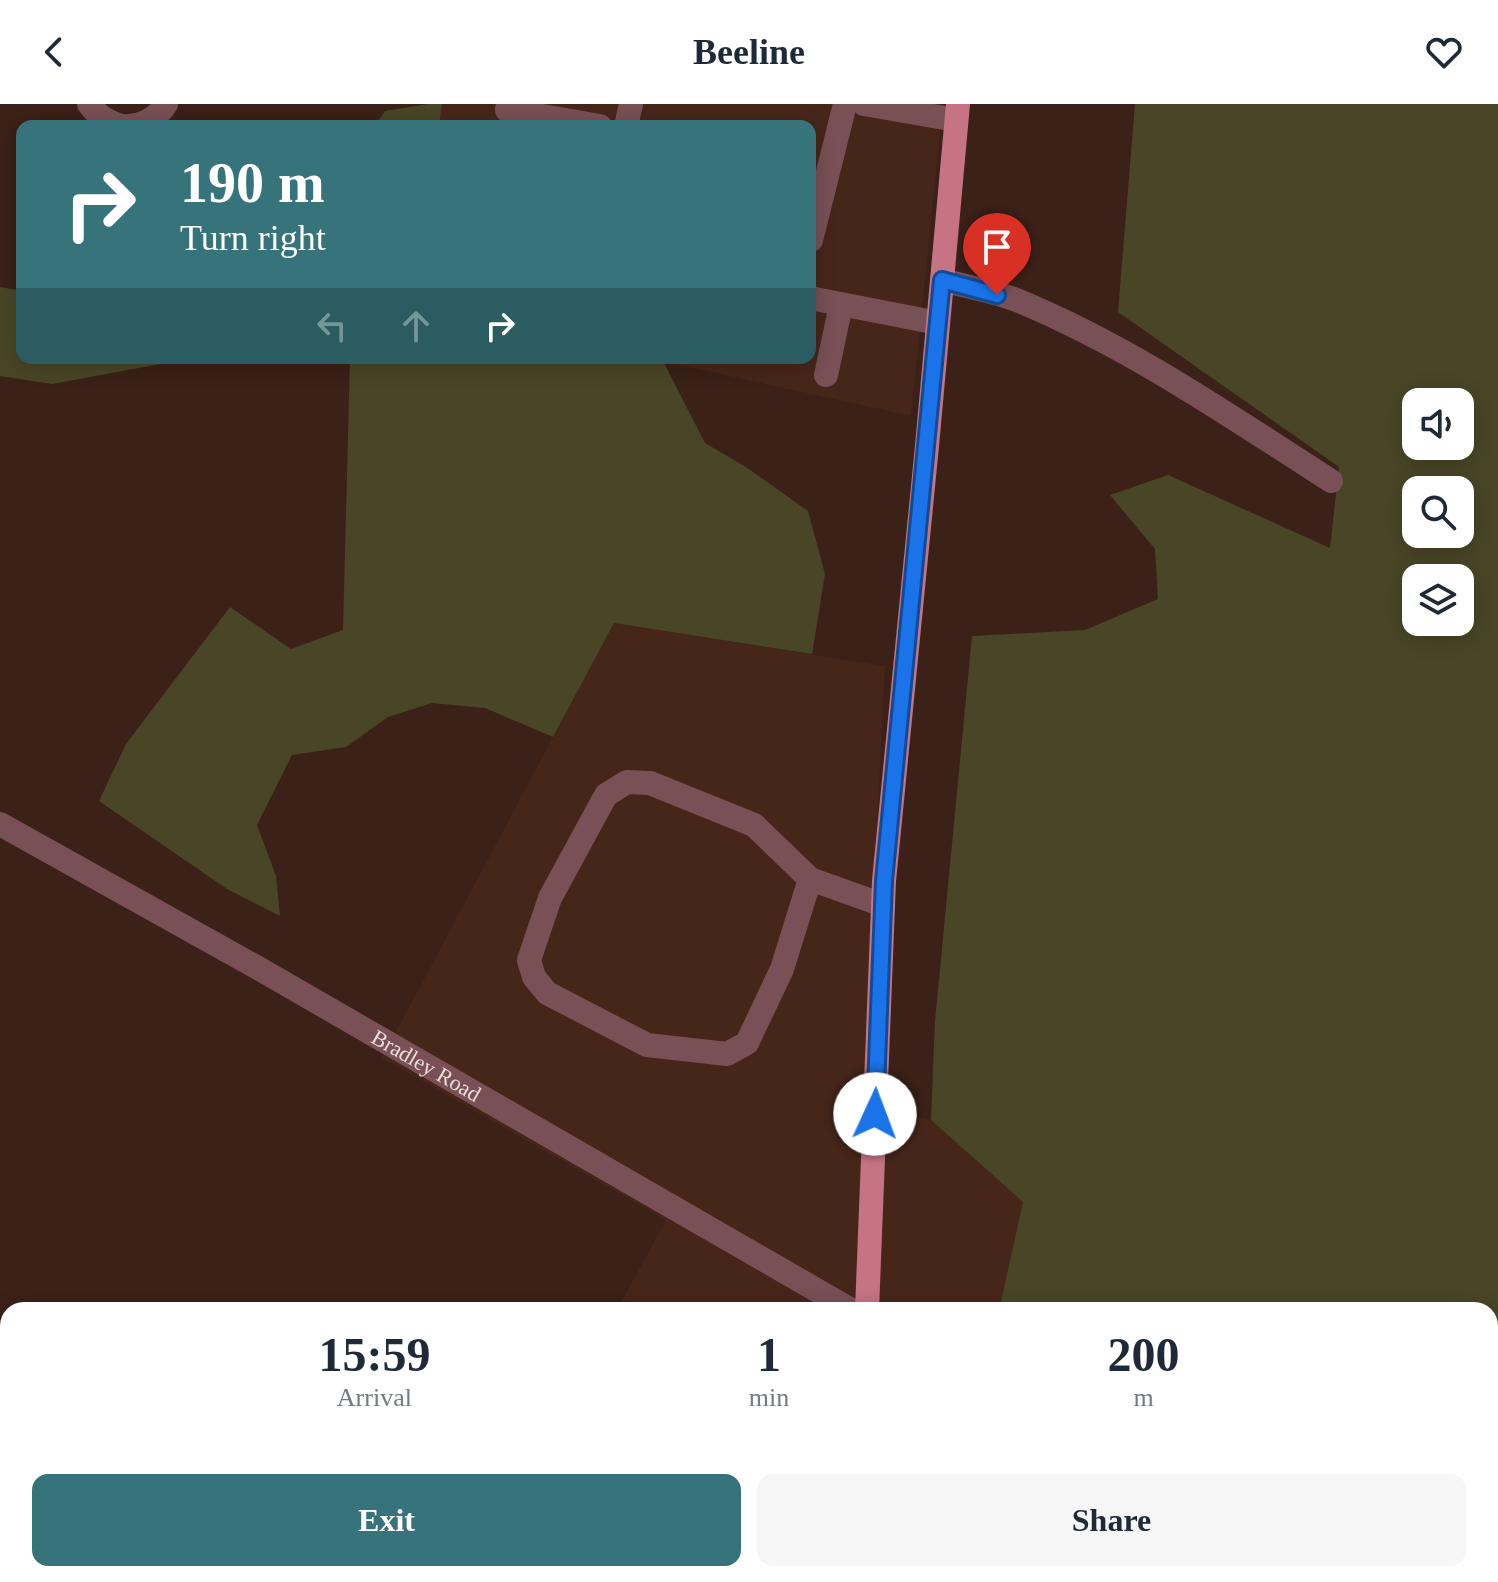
<!DOCTYPE html>
<style>
:root{--surface:#fff;--page:#f6f6f7;--text:#1f2937;--muted:#747a83;--accent:#36737b}
body{margin:0;font-family:"Times New Roman",serif;background:var(--page);color:var(--text);height:100vh;display:flex;flex-direction:column;font-size:30px;white-space:nowrap}
*{box-sizing:border-box;margin:0}
p{font-size:26px;color:var(--muted)}
.icon{flex:none;width:44px;height:44px;fill:none;stroke:currentColor;stroke-width:2;stroke-linecap:round;stroke-linejoin:round}
.map{position:relative;flex:1;overflow:hidden}
.panel{position:absolute;left:0px;top:1198px;width:1498px;height:280px;display:flex;flex-direction:column;background:var(--surface);border-radius:24px 24px 0 0;box-shadow:0 4px 20px #0003}
.panel>*{flex:none}
.top-card{position:absolute;left:16px;top:16px;width:800px;height:244px;border-radius:16px;box-shadow:0 4px 20px #0003;background:#36737b;color:#fff;overflow:hidden}
.fabs{position:absolute;left:1402px;top:284px;display:grid;gap:16px}
.fabs a{display:grid;place-items:center;width:72px;height:72px;border-radius:16px;background:var(--surface);box-shadow:0 4px 20px #0003;font-size:40px}
.pin{position:absolute;display:grid;place-items:center;width:68px;height:68px;color:#fff;margin:-82px -34px;border-radius:50% 50% 50% 0;rotate:-45deg;box-shadow:0 0 8px #0007}
.pin .icon{rotate:45deg}
.me{position:absolute;width:88px;margin:-44px;rotate:2deg;stroke-linejoin:round;filter:drop-shadow(0 0 6px #0008)}
.turn{display:flex;align-items:center;gap:28px;height:168px;padding:0 32px;font-size:36px}
.turn .icon{width:104px;height:104px;stroke-width:2.5}
.turn b{display:block;font-size:56px;line-height:68px}
.lanes{display:flex;align-items:center;height:76px;padding:0 32px;background:#0003;justify-content:center;gap:40px;direction:ltr}
.lanes .off{opacity:.35}
.eta{display:flex;justify-content:space-evenly;align-items:center;height:136px;text-align:center}
.eta b{font-size:48px;font-weight:700;line-height:56px}
.cta{display:flex;gap:16px;margin-top:auto;padding:16px 32px}
.cta a{flex:1;height:92px;border-radius:16px;background:var(--accent);color:#fff;font-size:32px;font-weight:700;line-height:92px;text-align:center}
.cta a+a{background:var(--page);color:var(--text)}
header{display:flex;justify-content:space-between;align-items:center;height:104px;padding:0 32px;background:var(--surface);font-size:36px;font-weight:700}
.map>svg:first-child{display:block}
</style>
<header><svg class="icon" aria-label="back" viewBox="0 0 24 24"><path d="M15 5l-7 7 7 7"/></svg>Beeline<svg class="icon" aria-label="heart" viewBox="0 0 24 24"><path d="M12 20l-8-8c-3-5 5-10 8-4 3-6 11-1 8 4z"/></svg></header>
<div class="map">
<svg width="1498" height="1478" viewBox="0 0 1498 1478">
<rect width="100%" height="100%" fill="#3b2118"/>
<path fill="#47261a" d="M 442,0 L 943,0 L 911,312 L 648,254 L 810,254 L 810,22 L 439,22 Z
M 614,519 L 885,562 L 863,1000 L 931,1016 L 1023,1098 L 999,1206 L 617,1206 L 666,1116 L 382,954 Z
M 866,1470 L 1332,1470 L 1328,1478 L 868,1478 Z"/>
<path fill="#494627" fill-rule="evenodd" d="M 428,0 L 442,0 L 439,22 L 375,22 L 385,7 Z
M 1135,0 L 1498,0 L 1498,1354 L 1490,1358 L 1490,1206 L 999,1206 L 1023,1098 L 931,1016 L 935,917 L 972,532 L 1085,526 L 1158,495 L 1155,445 L 1110,391 L 1168,371 L 1330,444 L 1339,363 L 1118,208 ZM 1416,298 L 1460,298 L 1460,342 L 1416,342 ZM 1416,386 L 1460,386 L 1460,430 L 1416,430 ZM 1416,474 L 1460,474 L 1460,518 L 1416,518 Z
M 0,183 L 22,187 L 22,254 L 193,254 L 52,280 L 0,272 Z
M 350,254 L 648,254 L 663,257 L 705,339 L 746,363 L 808,407 L 825,470 L 812,550 L 614,519 L 553,633 L 485,604 L 432,599 L 388,613 L 346,643 L 292,651 L 257,721 L 276,772 L 280,812 L 227,785 L 99,697 L 126,640 L 230,503 L 291,545 L 343,526 Z
M 272,1470 L 866,1470 L 868,1478 L 271,1478 Z"/>
<g fill="none" stroke-linecap="round" stroke-linejoin="round">
<g stroke="#785056" stroke-width="24">
<path d="M 89,0 C 98,12 107,18 122,22"/>
<path d="M 508,0 L 507,6 L 600,22"/>
<path d="M 864,0 L 956,16"/>
<path d="M 129,22 C 145,21 157,14 166,0"/>
<path d="M 626,22 L 631,0"/>
<path d="M 811,136 L 845,0"/>
<path d="M 942,176 C 967,183 995,187 1019,197 C 1130,243 1230,312 1331,377"/>
<path d="M 810,194 L 938,219"/>
<path d="M 826,271 L 841,201"/>
<path id="s1" d="M 0,720 L 258,864 L 851,1206"/>
<path d="M 810,775 L 782,865 L 747,939 L 727,950 L 647,941 L 547,889 L 534,873 L 529,856 L 550,794 L 606,691 L 627,678 L 650,679 L 754,721 L 810,775 L 883,801"/>
<path d="M 0,1267 L 8,1270"/>
<path d="M 1190,1470 L 1204,1478"/>
<path d="M 1311,1470 L 1325,1478"/>
<path d="M 1042,1478 L 1047,1470"/>
<path d="M 1231,1478 L 1235,1470"/>
</g>
<path stroke="#c67483" stroke-width="24" d="M 867,1206 L 884,777 L 927,342 L 958,0
M 882,1470 L 882,1478"/>
</g>
<g fill="none" stroke-linecap="round" stroke-linejoin="round">
<g stroke="#114b97" stroke-width="20">
<path id="route" d="M 875,1010 L 884,777 L 942,176 L 997,191"/>
</g>
<use href="#route" stroke="#1a73e8" stroke-width="14"/>
</g>
<g text-anchor="middle" dominant-baseline="central" stroke-width="8" stroke-linejoin="round" paint-order="stroke">
<g font-size="22" fill="#efddd6" stroke="#1a0e0a">
<text stroke="none"><textPath href="#s1" startOffset="490">Bradley Road</textPath></text>
</g>
</g>
</svg>
<div class="fabs">
<a><svg class="icon" aria-label="sound" viewBox="0 0 24 24"><path d="M4 9h4l5-4v14l-5-4H4zM17 9q2 3 0 6"/></svg></a>
<a><svg class="icon" aria-label="search" viewBox="0 0 24 24"><circle cx="10" cy="10" r="6"/><path d="M15 15l6 6"/></svg></a>
<a><svg class="icon" aria-label="layers" viewBox="0 0 24 24"><path d="M12 4l9 5-9 5-9-5zM3 14l9 5 9-5"/></svg></a>
</div>
<div class="pin" style="left:997px;top:191px;background:#d93025"><svg class="icon" aria-label="arrive" viewBox="0 0 24 24"><path d="M6 21V4h12l-3 4 3 4H6"/></svg></div>
<svg class="me" style="left:875px;top:1010px" viewBox="-20 -20 40 40"><circle r="19" fill="#fff"/><path d="M0-13L10 11 0 6-10 11z" fill="#1a73e8"/></svg>
<div class="top-card">
<div class="turn"><svg class="icon" aria-label="right" viewBox="0 0 24 24"><path d="M7 20v-9h11M14 6l5 5-5 5"/></svg><div><b>190 m</b>Turn right</div></div>
<div class="lanes"><svg class="icon off" aria-label="left" viewBox="0 0 24 24"><path d="M17 20v-9H6M10 6l-5 5 5 5"/></svg><svg class="icon off" aria-label="ahead" viewBox="0 0 24 24"><path d="M12 20V5M6 11l6-6 6 6"/></svg><svg class="icon" aria-label="right" viewBox="0 0 24 24"><path d="M7 20v-9h11M14 6l5 5-5 5"/></svg></div>
</div>
<section class="panel">
<div class="eta">
<div><b>15:59</b><p>Arrival</p></div>
<div><b>1</b><p>min</p></div>
<div><b>200</b><p>m</p></div>
</div>
<div class="cta"><a>Exit</a><a>Share</a></div>
</section>
</div>
